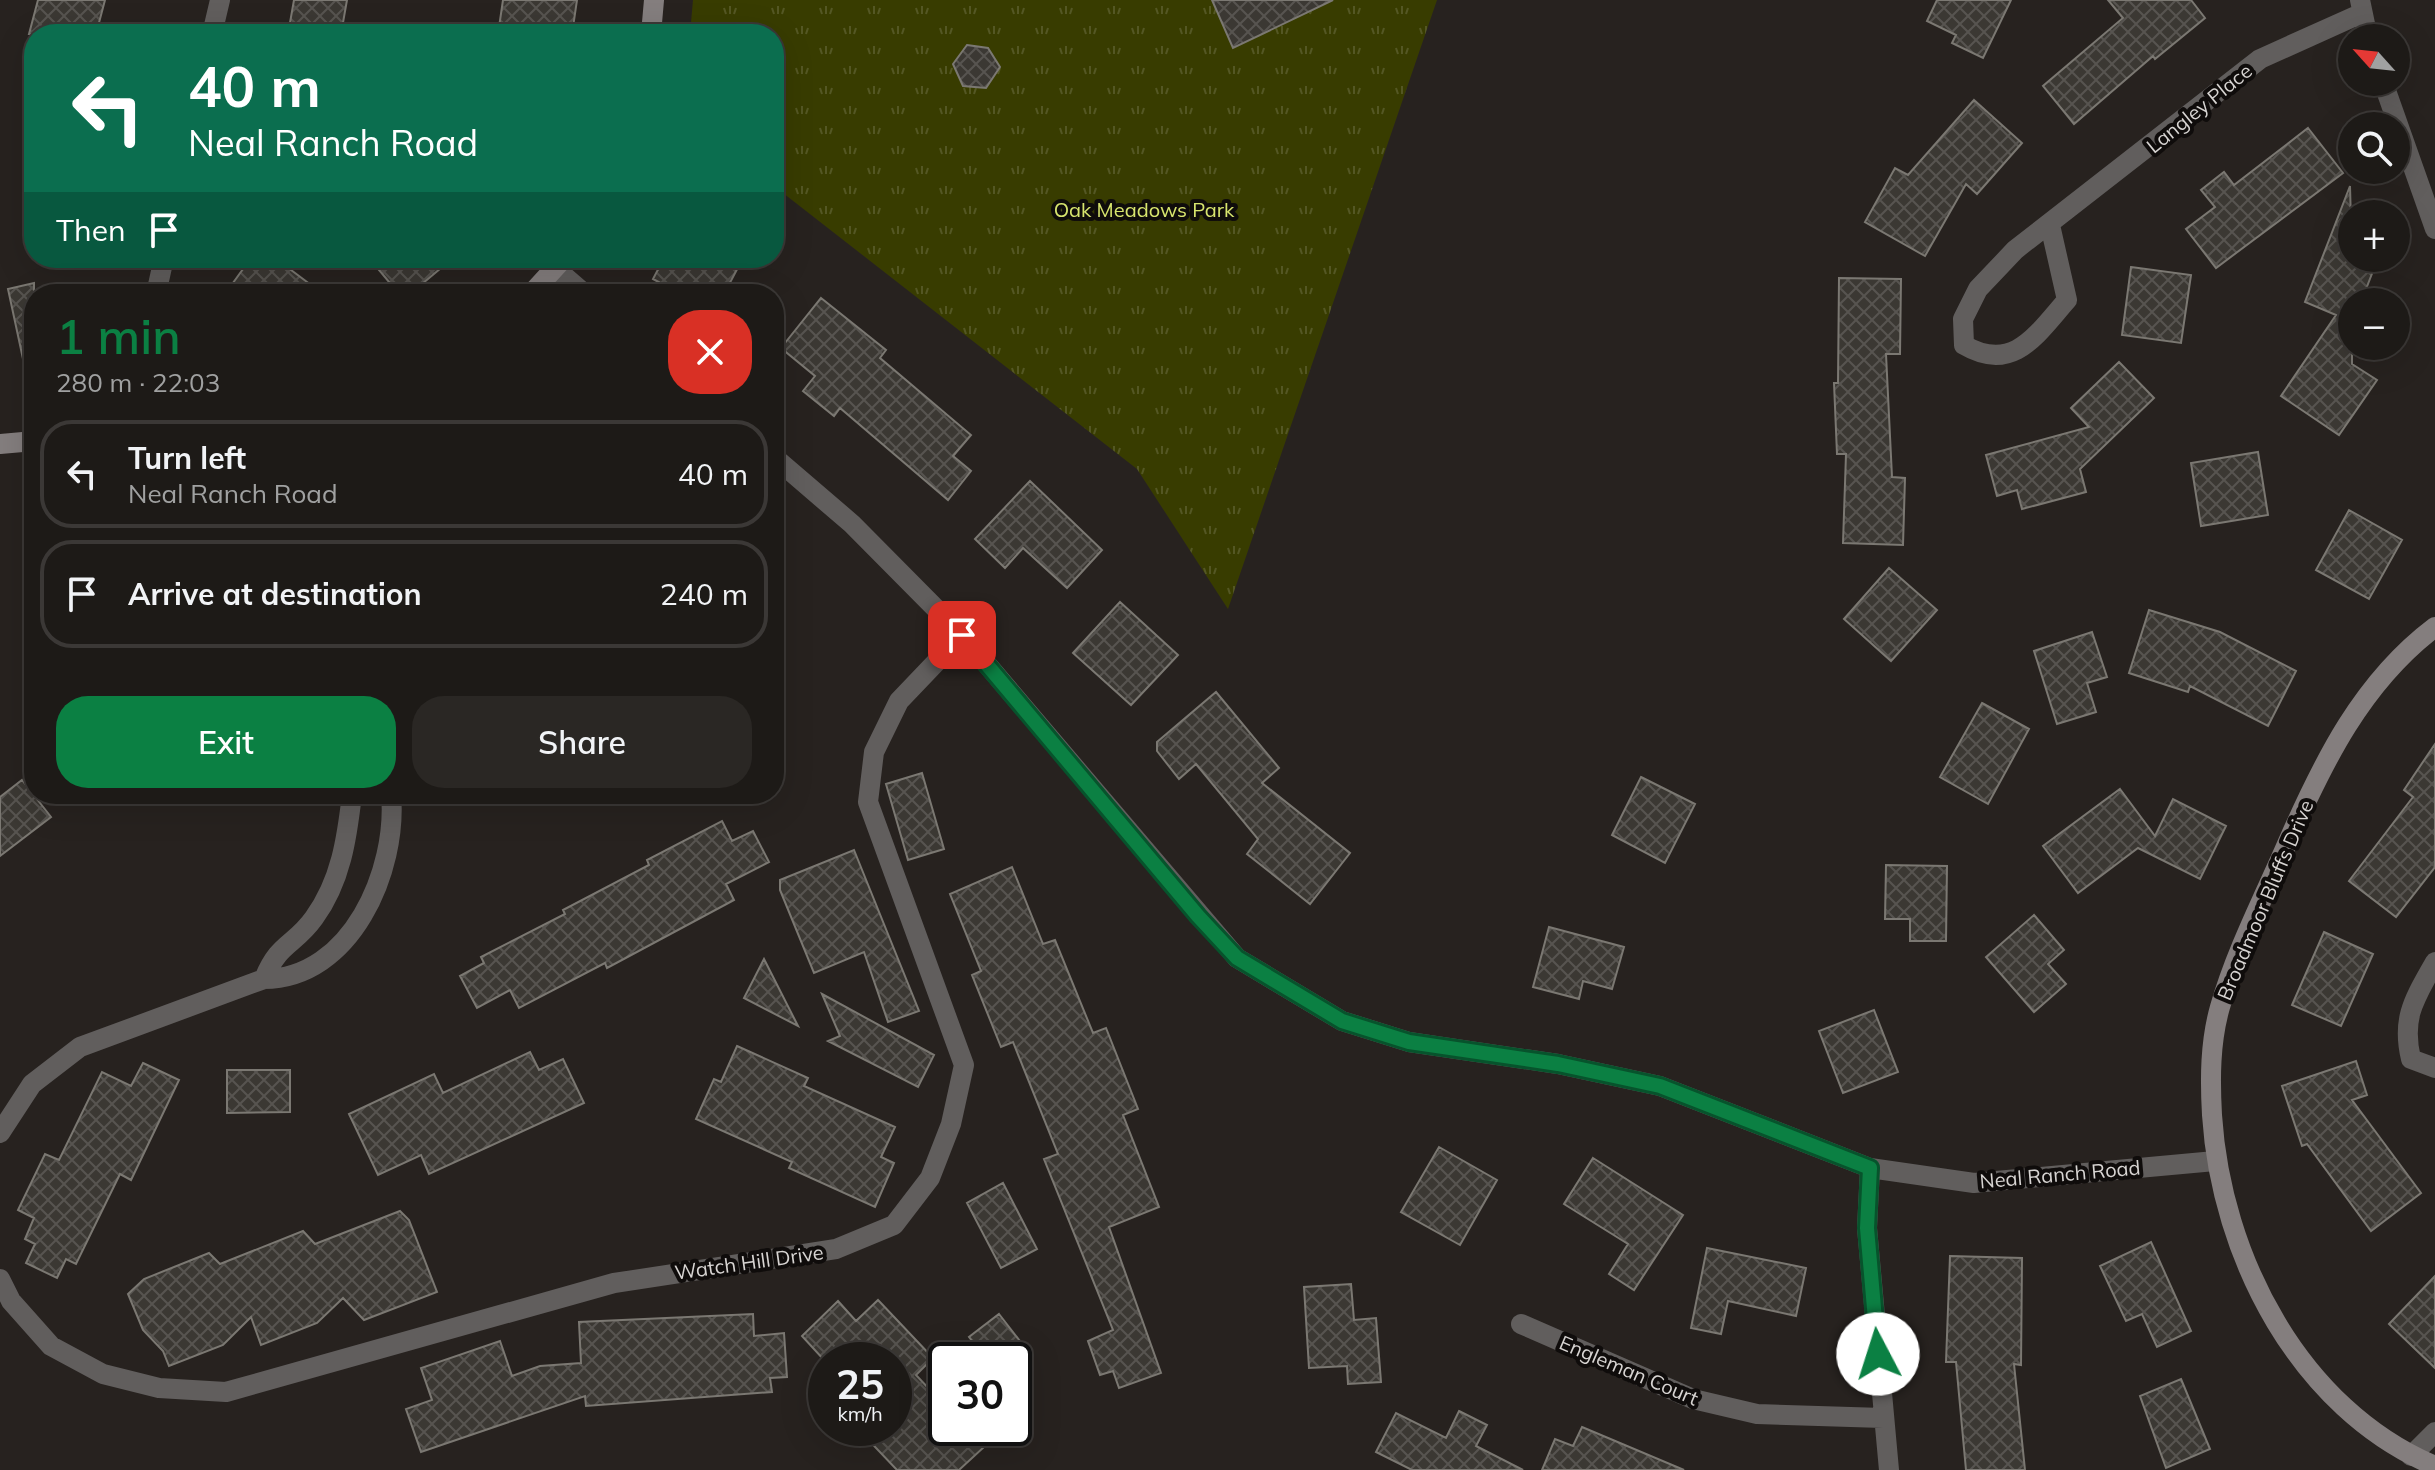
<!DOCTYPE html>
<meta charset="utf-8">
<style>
:root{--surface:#1d1a17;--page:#2a2724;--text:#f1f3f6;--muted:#a0a1a1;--line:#3b3836;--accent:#0b8043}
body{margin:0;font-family:Mulish,sans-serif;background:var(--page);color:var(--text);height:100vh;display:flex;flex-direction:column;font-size:30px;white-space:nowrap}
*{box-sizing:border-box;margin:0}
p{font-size:26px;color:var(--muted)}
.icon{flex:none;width:44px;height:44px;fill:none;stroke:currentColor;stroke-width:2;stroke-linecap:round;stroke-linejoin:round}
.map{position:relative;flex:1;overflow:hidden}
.panel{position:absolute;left:24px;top:284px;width:760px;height:520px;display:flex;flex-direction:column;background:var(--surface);border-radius:32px;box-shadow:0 8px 32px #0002,0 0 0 2px var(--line)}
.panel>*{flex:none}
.guide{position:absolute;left:24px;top:24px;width:760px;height:244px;border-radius:32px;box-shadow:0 8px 32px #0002,0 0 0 2px var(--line);background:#0b6e4f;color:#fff;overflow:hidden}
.needle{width:52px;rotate:297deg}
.fabs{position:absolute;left:2338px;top:24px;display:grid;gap:16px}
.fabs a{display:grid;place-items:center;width:72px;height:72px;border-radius:50%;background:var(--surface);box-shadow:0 8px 32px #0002,0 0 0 2px var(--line);font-size:40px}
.speed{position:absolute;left:808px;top:1342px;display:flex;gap:16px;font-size:40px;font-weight:700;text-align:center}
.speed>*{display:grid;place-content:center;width:104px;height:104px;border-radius:50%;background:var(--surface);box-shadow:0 8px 32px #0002,0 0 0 2px var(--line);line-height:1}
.speed small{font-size:20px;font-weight:400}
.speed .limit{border:4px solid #111;border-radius:12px;background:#fff;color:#111}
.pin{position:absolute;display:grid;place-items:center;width:68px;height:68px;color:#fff;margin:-34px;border-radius:16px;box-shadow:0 4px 12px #0006}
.me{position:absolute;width:88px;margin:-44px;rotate:355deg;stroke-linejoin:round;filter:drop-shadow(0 0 6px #0008)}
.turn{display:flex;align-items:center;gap:28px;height:168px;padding:0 32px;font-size:36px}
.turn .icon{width:104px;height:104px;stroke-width:2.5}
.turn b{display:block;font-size:56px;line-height:68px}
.then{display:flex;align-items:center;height:76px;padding:0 32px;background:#0003;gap:16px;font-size:30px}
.round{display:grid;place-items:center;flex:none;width:84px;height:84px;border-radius:32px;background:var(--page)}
.head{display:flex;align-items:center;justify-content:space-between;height:136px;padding:0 32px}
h1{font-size:48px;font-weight:600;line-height:60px;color:var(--accent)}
.cta{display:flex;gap:16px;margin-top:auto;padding:16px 32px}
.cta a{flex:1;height:92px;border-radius:32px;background:var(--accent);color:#fff;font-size:32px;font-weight:600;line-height:92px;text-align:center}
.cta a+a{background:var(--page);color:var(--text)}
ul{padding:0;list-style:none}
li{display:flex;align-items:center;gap:24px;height:108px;margin:0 16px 12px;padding:0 16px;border:4px solid var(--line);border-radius:32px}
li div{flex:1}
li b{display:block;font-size:30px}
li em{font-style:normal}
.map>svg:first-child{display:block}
</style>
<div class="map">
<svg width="2435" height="1470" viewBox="0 0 2435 1470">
<defs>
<pattern id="park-tufts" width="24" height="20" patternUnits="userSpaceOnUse" patternTransform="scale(2)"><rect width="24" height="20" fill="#383c00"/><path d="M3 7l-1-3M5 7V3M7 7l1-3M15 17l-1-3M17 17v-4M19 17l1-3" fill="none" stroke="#545724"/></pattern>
<pattern id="building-cross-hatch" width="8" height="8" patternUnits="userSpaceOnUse" patternTransform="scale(2)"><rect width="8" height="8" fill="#3b3833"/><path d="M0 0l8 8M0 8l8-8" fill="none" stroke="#575450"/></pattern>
</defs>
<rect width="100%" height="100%" fill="#27221f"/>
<path fill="url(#park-tufts)" d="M 693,0 L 1437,0 L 1228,609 L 1137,469 L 774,186 L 774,34 L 690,34 Z"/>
<path fill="url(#building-cross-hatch)" stroke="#7b7872" stroke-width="2" d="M 38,0 L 105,0 L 96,34 L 29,34 Z
M 294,0 L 347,0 L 341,34 L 288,34 Z
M 503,0 L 577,0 L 572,34 L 498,34 Z
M 1212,0 L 1333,0 L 1233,48 Z
M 1937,0 L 2011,0 L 1983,58 L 1952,43 L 1956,35 L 1927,21 Z
M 2108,0 L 2191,0 L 2205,18 L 2155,59 L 2153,56 L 2074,124 L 2043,86 L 2123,18 Z
M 967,45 L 988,48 L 1000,67 L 986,88 L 963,86 L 953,64 Z
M 1974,100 L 2022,143 L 1977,194 L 1966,184 L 1925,256 L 1865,222 L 1895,168 L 1908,175 Z
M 2308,128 L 2343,173 L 2216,268 L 2186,229 L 2215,207 L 2201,190 L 2224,172 L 2234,185 Z
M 2350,186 L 2352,258 L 2378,258 L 2361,302 L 2352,302 L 2352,364 L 2377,380 L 2339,435 L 2281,396 L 2336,315 L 2305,302 Z
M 251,258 L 275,258 L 323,294 L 225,294 Z
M 369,258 L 453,258 L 410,294 L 399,294 Z
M 664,258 L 743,258 L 724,294 L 681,294 L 653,279 Z
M 2131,267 L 2191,275 L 2181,343 L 2122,335 Z
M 1839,278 L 1901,279 L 1900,354 L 1886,354 L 1892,477 L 1905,478 L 1903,545 L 1843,543 L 1846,454 L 1837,454 L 1834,383 L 1838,383 Z
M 34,283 L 34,358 L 23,359 L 8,289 Z
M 821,298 L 886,350 L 880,358 L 971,435 L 953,456 L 971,471 L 948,500 L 840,408 L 834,416 L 803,391 L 815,376 L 781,348 Z
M 2119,362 L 2154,398 L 2080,469 L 2086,492 L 2022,509 L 2017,490 L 1997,496 L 1986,455 L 2089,427 L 2071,408 Z
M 2258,452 L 2268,515 L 2201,526 L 2191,463 Z
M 1030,481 L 1102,550 L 1067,588 L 1023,548 L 1005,568 L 975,539 Z
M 2349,510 L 2402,540 L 2369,599 L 2316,570 Z
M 1889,568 L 1937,610 L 1891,661 L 1844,619 Z
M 1120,602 L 1178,655 L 1131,705 L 1073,653 Z
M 2149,610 L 2220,632 L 2296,671 L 2268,726 L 2190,686 L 2188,692 L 2129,673 Z
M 2092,632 L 2107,677 L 2087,683 L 2096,712 L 2057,724 L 2034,651 Z
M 1216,692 L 1279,768 L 1262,783 L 1350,853 L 1310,904 L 1247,854 L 1258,839 L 1196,764 L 1179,779 L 1157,751 L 1157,742 Z
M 1982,703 L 2029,729 L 1988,804 L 1940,777 Z
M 2435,744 L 2435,867 L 2396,917 L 2349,881 L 2413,797 L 2404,790 Z
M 922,773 L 944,849 L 908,860 L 886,784 Z
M 1641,777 L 1695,804 L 1665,863 L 1612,835 Z
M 22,780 L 51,817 L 0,856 L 0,797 Z
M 2120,789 L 2155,836 L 2173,799 L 2226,826 L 2200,879 L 2138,848 L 2078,893 L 2043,846 Z
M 722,821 L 732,841 L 753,831 L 769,862 L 726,884 L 734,900 L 607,968 L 605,963 L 519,1008 L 510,990 L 477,1008 L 460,976 L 484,963 L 481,957 L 565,914 L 563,910 L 649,865 L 647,860 Z
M 854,850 L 919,1011 L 888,1022 L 864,952 L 814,973 L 780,890 L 780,880 Z
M 1886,865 L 1947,866 L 1946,941 L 1910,941 L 1910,919 L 1885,919 Z
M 1012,867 L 1043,944 L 1055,940 L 1093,1033 L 1106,1028 L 1138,1109 L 1123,1115 L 1159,1207 L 1109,1227 L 1161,1373 L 1119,1388 L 1113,1371 L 1100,1375 L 1088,1341 L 1113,1330 L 1044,1159 L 1058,1154 L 1013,1042 L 1001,1047 L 972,975 L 981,971 L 950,894 Z
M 2034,915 L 2064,950 L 2048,964 L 2066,984 L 2034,1012 L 1986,957 Z
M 1549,927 L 1624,947 L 1612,989 L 1583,981 L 1579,999 L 1533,987 Z
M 2324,932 L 2373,954 L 2341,1026 L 2292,1005 Z
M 764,959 L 798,1026 L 744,998 Z
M 822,994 L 934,1055 L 918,1087 L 828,1041 L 840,1036 Z
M 1874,1010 L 1898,1072 L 1843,1093 L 1819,1031 Z
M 737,1046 L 808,1078 L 804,1086 L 895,1127 L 881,1157 L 894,1163 L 875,1207 L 789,1168 L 792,1162 L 696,1119 L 714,1079 L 721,1082 Z
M 530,1052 L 539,1070 L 563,1059 L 584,1103 L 429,1174 L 421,1155 L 378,1175 L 349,1114 L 434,1074 L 443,1093 Z
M 2356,1061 L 2367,1095 L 2352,1100 L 2421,1193 L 2371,1231 L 2307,1144 L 2302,1146 L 2282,1086 Z
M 143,1063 L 179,1080 L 131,1180 L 120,1174 L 76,1264 L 66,1259 L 57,1278 L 26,1263 L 35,1244 L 25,1239 L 34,1218 L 18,1210 L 45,1154 L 59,1160 L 102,1072 L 131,1086 Z
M 227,1070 L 290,1070 L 290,1112 L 227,1113 Z
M 1439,1147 L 1497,1180 L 1460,1245 L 1401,1212 Z
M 1593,1158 L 1683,1215 L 1634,1290 L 1609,1274 L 1628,1244 L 1564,1204 Z
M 1003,1183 L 1037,1249 L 1001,1268 L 967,1203 Z
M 400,1211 L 409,1220 L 437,1292 L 364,1320 L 343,1298 L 317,1323 L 261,1345 L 251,1317 L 223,1345 L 169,1366 L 163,1351 L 143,1330 L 128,1294 L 144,1279 L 209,1253 L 220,1264 L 303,1231 L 315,1244 Z
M 2151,1242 L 2191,1331 L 2157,1347 L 2142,1314 L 2126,1321 L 2100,1266 Z
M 1707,1248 L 1806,1268 L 1796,1316 L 1728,1301 L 1721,1334 L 1691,1328 Z
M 1950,1256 L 2022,1258 L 2021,1365 L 2014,1364 L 2025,1470 L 1966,1470 L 1956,1362 L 1946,1362 Z
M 2435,1276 L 2435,1368 L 2389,1324 Z
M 1351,1284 L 1354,1320 L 1376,1318 L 1381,1382 L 1348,1384 L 1347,1366 L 1309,1368 L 1304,1287 Z
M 878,1300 L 933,1358 L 916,1375 L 946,1407 L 946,1428 L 966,1428 L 984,1447 L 959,1470 L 897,1470 L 857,1428 L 894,1428 L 894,1360 L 824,1360 L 802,1336 L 838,1301 L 856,1321 Z
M 753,1314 L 754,1336 L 784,1333 L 787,1377 L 770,1378 L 772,1392 L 586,1406 L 585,1396 L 421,1452 L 406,1409 L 432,1400 L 421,1368 L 500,1341 L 512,1376 L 540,1366 L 581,1363 L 579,1322 Z
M 999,1314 L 1023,1345 L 1004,1360 L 987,1360 L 969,1337 Z
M 2181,1379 L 2210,1449 L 2166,1468 L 2140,1396 Z
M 1459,1411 L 1487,1425 L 1476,1446 L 1523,1470 L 1412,1470 L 1376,1452 L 1396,1413 L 1446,1438 Z
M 1582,1427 L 1684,1470 L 1542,1470 L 1555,1439 L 1573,1446 Z"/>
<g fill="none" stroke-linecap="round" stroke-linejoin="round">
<path stroke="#615e5d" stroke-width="20" d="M 2360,0 L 2368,38
M 212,34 L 220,0
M 2383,82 L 2435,229
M 2050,225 L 2067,300 C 2037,334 2013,374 1964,345 L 1963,319 L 1978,289 L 2015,250 L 2260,59 L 2360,14
M 556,269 L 585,294
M 156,294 L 164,258
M 774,457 L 852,524 L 962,635 L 1237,958 L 1342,1021 L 1409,1042 L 1558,1064 L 1660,1086 L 1870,1168 L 1974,1183 L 2215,1161
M 2435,962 C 2415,998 2401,1017 2411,1059 L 2435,1068
M 264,979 C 279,942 294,946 314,918 C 341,881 347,838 352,794
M 0,1133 L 32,1084 L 80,1047 L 264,979 C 351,979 398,870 391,794
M 1870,1168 L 1867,1228 L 1889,1470
M 0,1279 L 11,1301 L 51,1346 L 103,1374 L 159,1388 L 226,1392 L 614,1283 L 836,1249 L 894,1225 L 930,1178 L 951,1124 L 964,1065 L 868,802 L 874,752 L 899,701 L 962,635
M 1521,1324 L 1693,1399 L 1757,1414 L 1883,1418
M 2411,1456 L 2435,1432"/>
<path stroke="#847e7e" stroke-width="20" d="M 651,34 L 654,0
M 531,294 L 564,258
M 0,444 L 34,441
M 2435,627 C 2362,682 2323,762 2287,844 C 2264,897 2236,951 2220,1007 C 2210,1042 2210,1079 2212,1115 C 2221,1256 2299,1409 2435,1466"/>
</g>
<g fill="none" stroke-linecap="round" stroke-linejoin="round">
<g stroke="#07532c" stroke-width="20">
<path id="route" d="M 962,635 L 1198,916 L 1237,958 L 1342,1021 L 1409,1042 L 1558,1064 L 1660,1086 L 1870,1168 L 1867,1228 L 1878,1354"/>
</g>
<use href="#route" stroke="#0b8043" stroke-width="14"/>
</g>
<g text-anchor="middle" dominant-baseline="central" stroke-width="8" stroke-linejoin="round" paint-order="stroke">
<g font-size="20" fill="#d7d4d2" stroke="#0f0c0b">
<text transform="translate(2199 108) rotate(-39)">Langley Place</text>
<text transform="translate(2265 900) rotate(-67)">Broadmoor Bluffs Drive</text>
<text transform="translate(2060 1174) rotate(-5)">Neal Ranch Road</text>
<text transform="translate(749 1262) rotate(-8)">Watch Hill Drive</text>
<text transform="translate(1629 1370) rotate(23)">Engleman Court</text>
</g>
<g font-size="20" fill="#d8e56e" stroke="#0f0c0b">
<text x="1144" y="209">Oak Meadows Park</text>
</g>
</g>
</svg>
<div class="fabs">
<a><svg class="needle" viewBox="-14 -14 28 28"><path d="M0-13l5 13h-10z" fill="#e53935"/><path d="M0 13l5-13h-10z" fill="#a0a1a1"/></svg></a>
<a><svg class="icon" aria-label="search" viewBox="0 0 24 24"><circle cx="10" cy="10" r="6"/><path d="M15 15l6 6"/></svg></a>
<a>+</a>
<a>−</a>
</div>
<div class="speed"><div>25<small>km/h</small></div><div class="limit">30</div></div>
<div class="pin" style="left:962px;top:635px;background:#d93025"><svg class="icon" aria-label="arrive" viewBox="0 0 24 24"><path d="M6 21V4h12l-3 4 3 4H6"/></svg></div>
<svg class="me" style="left:1878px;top:1354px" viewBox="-20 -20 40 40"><circle r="19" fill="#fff"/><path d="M0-13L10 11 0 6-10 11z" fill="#0b8043"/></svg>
<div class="guide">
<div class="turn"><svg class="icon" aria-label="left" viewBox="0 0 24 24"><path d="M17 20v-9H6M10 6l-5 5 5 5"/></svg><div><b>40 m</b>Neal Ranch Road</div></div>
<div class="then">Then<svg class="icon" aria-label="arrive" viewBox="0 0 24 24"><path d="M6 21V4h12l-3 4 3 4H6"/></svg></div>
</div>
<section class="panel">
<div class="head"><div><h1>1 min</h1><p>280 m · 22:03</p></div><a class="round" style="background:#d93025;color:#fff"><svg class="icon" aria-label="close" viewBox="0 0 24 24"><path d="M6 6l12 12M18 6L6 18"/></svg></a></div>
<ul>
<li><svg class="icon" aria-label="left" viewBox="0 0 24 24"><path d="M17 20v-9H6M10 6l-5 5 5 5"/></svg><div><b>Turn left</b><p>Neal Ranch Road</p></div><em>40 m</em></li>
<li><svg class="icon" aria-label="arrive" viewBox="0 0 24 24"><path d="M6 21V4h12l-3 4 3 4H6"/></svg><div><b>Arrive at destination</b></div><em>240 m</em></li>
</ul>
<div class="cta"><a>Exit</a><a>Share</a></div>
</section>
</div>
